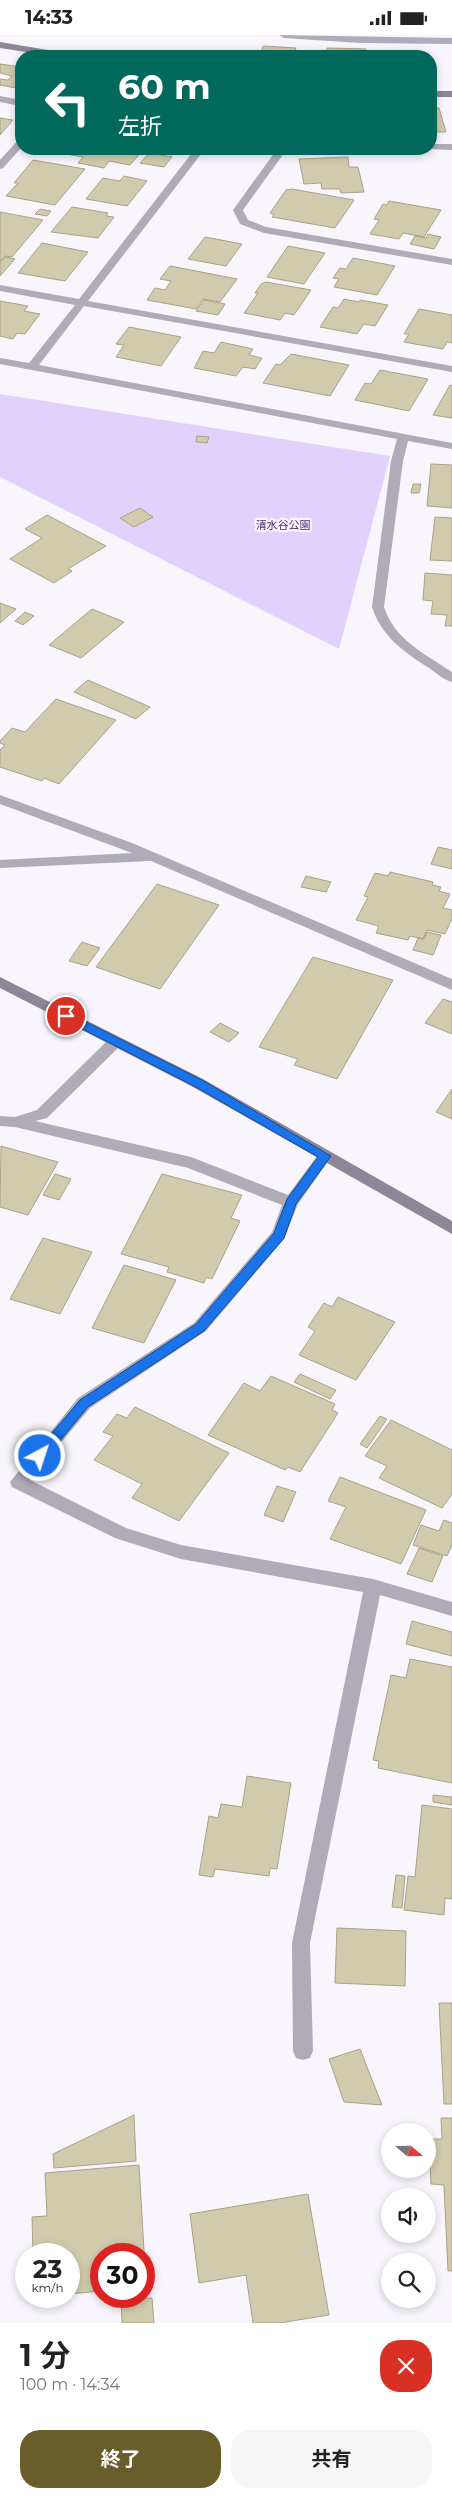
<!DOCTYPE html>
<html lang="ja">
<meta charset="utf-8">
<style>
:root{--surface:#fff;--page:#f6f6f6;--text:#222;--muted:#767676;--accent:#695e2b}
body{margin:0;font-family:Montserrat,"Noto Sans JP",sans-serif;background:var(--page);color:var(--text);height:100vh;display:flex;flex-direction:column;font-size:19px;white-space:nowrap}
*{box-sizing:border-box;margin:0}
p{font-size:16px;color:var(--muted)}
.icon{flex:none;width:28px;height:28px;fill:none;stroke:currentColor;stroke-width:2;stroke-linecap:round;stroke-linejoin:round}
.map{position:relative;height:2288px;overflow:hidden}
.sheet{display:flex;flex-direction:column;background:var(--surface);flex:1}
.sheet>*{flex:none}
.top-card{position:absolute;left:15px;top:15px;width:422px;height:105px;border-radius:20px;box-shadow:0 2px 8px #0003;background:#00695c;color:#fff;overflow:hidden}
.needle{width:32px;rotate:110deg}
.fabs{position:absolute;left:381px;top:2088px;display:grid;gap:10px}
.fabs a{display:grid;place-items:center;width:55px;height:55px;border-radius:50%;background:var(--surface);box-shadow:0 2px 8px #0003;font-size:25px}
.speed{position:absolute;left:15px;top:2208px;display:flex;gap:10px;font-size:25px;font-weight:700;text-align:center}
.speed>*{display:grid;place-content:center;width:65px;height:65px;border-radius:50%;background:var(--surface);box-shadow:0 2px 8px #0003;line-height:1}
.speed small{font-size:12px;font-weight:400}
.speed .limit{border:8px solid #d22;background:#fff;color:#111}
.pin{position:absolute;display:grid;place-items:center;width:42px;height:42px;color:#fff;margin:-21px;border:2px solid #fff;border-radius:50%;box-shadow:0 1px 5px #0007}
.me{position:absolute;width:55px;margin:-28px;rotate:40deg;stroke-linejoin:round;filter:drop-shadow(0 0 4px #0008)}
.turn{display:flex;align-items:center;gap:18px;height:105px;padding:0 20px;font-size:22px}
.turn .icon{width:65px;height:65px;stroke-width:2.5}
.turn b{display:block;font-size:35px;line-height:42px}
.round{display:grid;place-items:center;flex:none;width:52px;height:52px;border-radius:20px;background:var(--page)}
.head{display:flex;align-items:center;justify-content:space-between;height:85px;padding:0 20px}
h1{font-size:30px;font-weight:700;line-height:38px}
.button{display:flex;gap:10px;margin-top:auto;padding:10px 20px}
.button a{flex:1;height:58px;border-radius:20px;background:var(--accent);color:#fff;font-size:20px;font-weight:700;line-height:58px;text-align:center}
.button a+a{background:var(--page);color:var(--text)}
.status{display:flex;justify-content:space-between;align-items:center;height:35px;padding:0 25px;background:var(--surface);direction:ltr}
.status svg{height:14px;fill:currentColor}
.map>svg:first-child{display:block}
</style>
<div class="status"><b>14:33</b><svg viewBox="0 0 49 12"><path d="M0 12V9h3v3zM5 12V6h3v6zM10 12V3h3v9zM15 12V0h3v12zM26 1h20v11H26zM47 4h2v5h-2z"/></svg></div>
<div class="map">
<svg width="452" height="2288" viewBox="0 0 452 2288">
<rect width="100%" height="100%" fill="#f8f6fc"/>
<path fill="#e0d2fc" d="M 0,359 L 390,421 L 339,614 L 0,442 Z"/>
<path fill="#d1cbae" stroke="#a8a386" d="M 263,11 L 296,13 L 294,18 L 298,19 L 297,21 L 260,21 Z
M 327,13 L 366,14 L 366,21 L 326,21 Z
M 0,29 L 21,32 L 21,44 L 17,47 L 21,47 L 21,54 L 0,50 L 0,44 L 8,45 L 12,41 L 0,38 Z
M 431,73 L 439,73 L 446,97 L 431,97 Z
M 0,83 L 13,85 L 0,100 Z
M 58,114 L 144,114 L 130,130 L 109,126 L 104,133 L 78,128 L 83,122 L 55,117 Z
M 162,114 L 177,114 L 172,120 L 159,118 Z
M 149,118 L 172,122 L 164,132 L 140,128 Z
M 348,122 L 349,132 L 358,132 L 364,157 L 341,158 L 340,154 L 322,154 L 321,148 L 304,149 L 299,124 Z
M 33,125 L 85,134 L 55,170 L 6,161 L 18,148 L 14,148 Z
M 124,141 L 147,146 L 127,171 L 86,164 L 103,143 L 120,146 Z
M 292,154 L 354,165 L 335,193 L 272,182 L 274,179 L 270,178 L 286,155 Z
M 389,166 L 441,175 L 424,202 L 403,198 L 399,204 L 370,199 L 379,185 L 374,184 L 383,169 L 387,170 Z
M 72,172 L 108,178 L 106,181 L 114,182 L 98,203 L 51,197 Z
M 40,174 L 51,176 L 47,181 L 35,179 Z
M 0,177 L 43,185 L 12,222 L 5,221 L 2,225 L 0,225 Z
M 428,199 L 441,202 L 434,214 L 410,209 L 415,201 L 426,203 Z
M 205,202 L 242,209 L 226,231 L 188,224 Z
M 42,208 L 88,217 L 65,246 L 18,238 Z
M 288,211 L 325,218 L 304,249 L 267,242 Z
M 6,222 L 15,224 L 0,241 L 0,226 Z
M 353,223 L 395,231 L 377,260 L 334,252 L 339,244 L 333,243 L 340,233 L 346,234 Z
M 170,231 L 237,244 L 220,267 L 203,264 L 196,274 L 147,265 L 155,253 L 165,255 L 171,246 L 160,244 Z
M 266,247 L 311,255 L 294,280 L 285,278 L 280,285 L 244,278 L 258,258 L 255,258 L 261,249 Z
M 344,264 L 359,267 L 360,265 L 388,270 L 375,291 L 364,289 L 357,299 L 320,292 L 333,272 L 338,273 Z
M 204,265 L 225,269 L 218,280 L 196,276 Z
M 0,266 L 28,271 L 24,276 L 40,279 L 25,299 L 17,298 L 13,304 L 0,301 Z
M 419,274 L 452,280 L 452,308 L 447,307 L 443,314 L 404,307 L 409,299 L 404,299 Z
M 129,292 L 181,302 L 161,331 L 116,322 L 124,310 L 116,309 Z
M 221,307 L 253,314 L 249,320 L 262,323 L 255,334 L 243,332 L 236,341 L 194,333 L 203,316 L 214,318 Z
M 291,319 L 349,330 L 330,361 L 263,348 L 276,329 L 280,330 Z
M 380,335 L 428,344 L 409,376 L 355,365 L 365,348 L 371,349 Z
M 450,350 L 452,351 L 452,383 L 433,380 Z
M 197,401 L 209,402 L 207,408 L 196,407 Z
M 431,429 L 452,430 L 452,473 L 427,471 Z
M 413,449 L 421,449 L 419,458 L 411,458 Z
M 140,473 L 153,482 L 134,492 L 120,483 Z
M 47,480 L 106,511 L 68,534 L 72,536 L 54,548 L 10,524 L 42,503 L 25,494 Z
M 435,482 L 452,483 L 452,526 L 430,525 Z
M 425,538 L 452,540 L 452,591 L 445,591 L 447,580 L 431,579 L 433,566 L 423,565 Z
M 0,568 L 16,574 L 0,588 Z
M 92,574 L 124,587 L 81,623 L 49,610 Z
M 25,577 L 34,581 L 23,590 L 15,586 Z
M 88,645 L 150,672 L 136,684 L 74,657 Z
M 56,664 L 116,685 L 59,749 L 44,743 L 42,746 L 0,732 L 0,715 L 5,710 L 0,708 L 0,706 L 12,693 L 25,697 Z
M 438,812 L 452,815 L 452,834 L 431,829 Z
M 390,837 L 433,847 L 432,850 L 441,852 L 439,856 L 450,859 L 443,873 L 452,875 L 452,883 L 445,899 L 427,895 L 423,904 L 410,901 L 408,905 L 376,898 L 379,891 L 356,885 L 368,862 L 364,861 L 375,838 L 388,841 Z
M 306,841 L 331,847 L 326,857 L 301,852 Z
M 157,849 L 219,870 L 160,954 L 96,932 Z
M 427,897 L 441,900 L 433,920 L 413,915 L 418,903 L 424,904 Z
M 82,907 L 100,913 L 87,931 L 69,926 Z
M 313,922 L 393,945 L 337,1044 L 294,1030 L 298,1024 L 259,1012 Z
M 443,964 L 452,967 L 452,999 L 425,988 Z
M 220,988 L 239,998 L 229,1007 L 210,997 Z
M 452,1054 L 452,1084 L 436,1077 Z
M 1,1111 L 58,1127 L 28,1180 L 0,1172 Z
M 55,1139 L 71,1144 L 59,1165 L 43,1160 Z
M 162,1139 L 242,1160 L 231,1183 L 240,1186 L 212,1244 L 206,1242 L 204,1248 L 167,1237 L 169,1232 L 121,1219 Z
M 43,1203 L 92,1217 L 60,1279 L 10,1264 Z
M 124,1230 L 176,1245 L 144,1308 L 92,1293 Z
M 338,1262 L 395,1287 L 356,1345 L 299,1320 L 315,1296 L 308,1292 L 324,1268 L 332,1272 Z
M 300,1339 L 336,1355 L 330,1364 L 294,1347 Z
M 271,1341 L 335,1369 L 332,1375 L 338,1378 L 300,1437 L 288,1432 L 285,1435 L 208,1400 L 244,1348 L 260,1356 Z
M 135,1372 L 229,1418 L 179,1486 L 132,1463 L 142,1449 L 94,1425 L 113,1401 L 103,1397 L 117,1379 L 127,1383 Z
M 380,1381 L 387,1384 L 367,1413 L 360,1409 Z
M 391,1385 L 452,1415 L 452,1459 L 442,1473 L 379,1443 L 387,1431 L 365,1421 Z
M 340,1442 L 426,1475 L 401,1529 L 330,1504 L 346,1472 L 328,1466 Z
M 277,1451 L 296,1457 L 283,1487 L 264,1480 Z
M 444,1485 L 452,1488 L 452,1510 L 447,1521 L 413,1510 L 421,1490 L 439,1496 Z
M 419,1513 L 443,1521 L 432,1547 L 407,1539 Z
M 412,1586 L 452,1597 L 452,1621 L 406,1609 Z
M 410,1624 L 452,1632 L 452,1748 L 378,1733 L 379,1726 L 373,1725 L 391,1640 L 406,1643 Z
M 247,1741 L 291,1748 L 277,1834 L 270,1833 L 269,1841 L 215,1834 L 213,1842 L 199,1840 L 209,1781 L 218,1783 L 221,1769 L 242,1772 Z
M 433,1760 L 452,1762 L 452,1770 L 433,1767 Z
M 422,1770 L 452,1774 L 452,1864 L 445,1863 L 444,1880 L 404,1875 L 408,1841 L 415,1842 Z
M 396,1840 L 405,1841 L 402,1873 L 392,1872 Z
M 337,1893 L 406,1896 L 405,1951 L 335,1948 Z
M 439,1968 L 452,1968 L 452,2069 L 444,2069 Z
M 360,2014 L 382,2070 L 344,2067 L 329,2024 Z
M 134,2080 L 136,2126 L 54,2133 L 53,2119 Z
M 441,2083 L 452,2083 L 452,2236 L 448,2236 L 444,2150 L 431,2149 L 429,2104 L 442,2104 Z
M 139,2130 L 146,2251 L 144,2252 L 144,2219 L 101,2219 L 101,2256 L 69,2259 L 69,2219 L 33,2219 L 32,2182 L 47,2181 L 45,2138 Z
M 308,2159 L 329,2280 L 279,2288 L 253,2288 L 246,2240 L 199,2248 L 190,2179 Z
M 152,2263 L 154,2288 L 122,2288 L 121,2264 Z"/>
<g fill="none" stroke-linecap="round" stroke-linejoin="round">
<path fill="#afabb7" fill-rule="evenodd" d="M 279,0 L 452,3 L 452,9 L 360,8 L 284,3 Z
M 0,61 L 21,65 L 21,71 L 0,67 Z
M 21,104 L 21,113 L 3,133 L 0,134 L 0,125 L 18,105 Z
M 431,109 L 452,109 L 452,115 L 428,114 L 431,114 Z
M 195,114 L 205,114 L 88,266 L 452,331 L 452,337 L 84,271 L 39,330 L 452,408 L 452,414 L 408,406 L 403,426 L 384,572 C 394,604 425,619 452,637 L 452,647 C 444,645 436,638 429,633 C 404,617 381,601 372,572 L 391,426 L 397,404 L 0,329 L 0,323 L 29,328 L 75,270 L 0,256 L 0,250 L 79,264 Z
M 277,114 L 287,114 L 243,175 L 248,185 L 266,192 L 452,224 L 452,230 L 264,198 L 240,189 L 233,175 Z
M 0,760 L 132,808 L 452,944 L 452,955 L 151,826 L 0,833 L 0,825 L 132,818 L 0,769 Z
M 116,1001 L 123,1006 L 121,1010 L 47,1083 L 35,1086 L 191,1122 L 288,1160 L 320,1117 L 330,1117 L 332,1121 L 298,1169 L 284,1204 L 206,1296 L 90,1373 L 30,1445 L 126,1493 L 181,1510 L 373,1544 L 452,1567 L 452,1581 L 380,1560 L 310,1908 L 313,2016 L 310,2023 L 303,2025 L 296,2023 L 293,2016 L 292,1908 L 363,1557 L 181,1524 L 115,1503 L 12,1452 L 10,1447 L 78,1363 L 194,1288 L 272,1197 L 282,1170 L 188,1133 L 15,1092 L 0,1091 L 0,1081 L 15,1082 L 37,1075 L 111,1002 Z"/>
<path fill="#8c8698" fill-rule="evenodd" d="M 0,7 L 66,18 L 71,21 L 51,21 L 0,13 Z
M 431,56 L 452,56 L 452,62 L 431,62 Z
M 0,942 L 203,1044 L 452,1186 L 452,1199 L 193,1052 L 0,953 Z"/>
</g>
<path fill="#1a73e8" stroke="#114b97" d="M 66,977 L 202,1045 L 331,1121 L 296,1169 L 284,1203 L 204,1296 L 88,1372 L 44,1425 L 36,1425 L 34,1421 L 36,1417 L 80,1365 L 196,1289 L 274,1198 L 287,1164 L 318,1122 L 194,1051 L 63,984 L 61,981 Z"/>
<g text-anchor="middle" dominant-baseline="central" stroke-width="4.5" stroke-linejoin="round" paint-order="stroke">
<g font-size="11" fill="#4e3076" stroke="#f8f6fc">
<text x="283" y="490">清水谷公園</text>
</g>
</g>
</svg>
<div class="fabs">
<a><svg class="needle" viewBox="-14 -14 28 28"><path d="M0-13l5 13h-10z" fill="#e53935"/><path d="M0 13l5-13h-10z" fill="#767676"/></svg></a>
<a><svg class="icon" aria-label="sound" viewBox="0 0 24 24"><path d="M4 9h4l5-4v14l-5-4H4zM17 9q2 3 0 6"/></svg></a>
<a><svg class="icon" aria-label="search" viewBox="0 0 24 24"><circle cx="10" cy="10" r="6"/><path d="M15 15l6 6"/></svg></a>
</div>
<div class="speed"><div>23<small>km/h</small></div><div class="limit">30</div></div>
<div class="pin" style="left:66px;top:981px;background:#d93025"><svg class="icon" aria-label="arrive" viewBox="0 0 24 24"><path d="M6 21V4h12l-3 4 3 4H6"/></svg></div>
<svg class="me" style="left:40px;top:1421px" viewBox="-20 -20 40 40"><circle r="17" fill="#1a73e8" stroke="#fff" stroke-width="3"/><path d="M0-11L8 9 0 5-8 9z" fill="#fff"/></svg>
<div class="top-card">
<div class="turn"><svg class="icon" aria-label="left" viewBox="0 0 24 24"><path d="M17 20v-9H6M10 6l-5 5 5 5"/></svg><div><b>60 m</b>左折</div></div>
</div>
</div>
<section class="sheet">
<div class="head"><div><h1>1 分</h1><p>100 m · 14:34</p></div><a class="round" style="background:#d93025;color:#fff"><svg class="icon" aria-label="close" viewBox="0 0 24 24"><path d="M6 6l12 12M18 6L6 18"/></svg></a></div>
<div class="button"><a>終了</a><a>共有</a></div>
</section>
